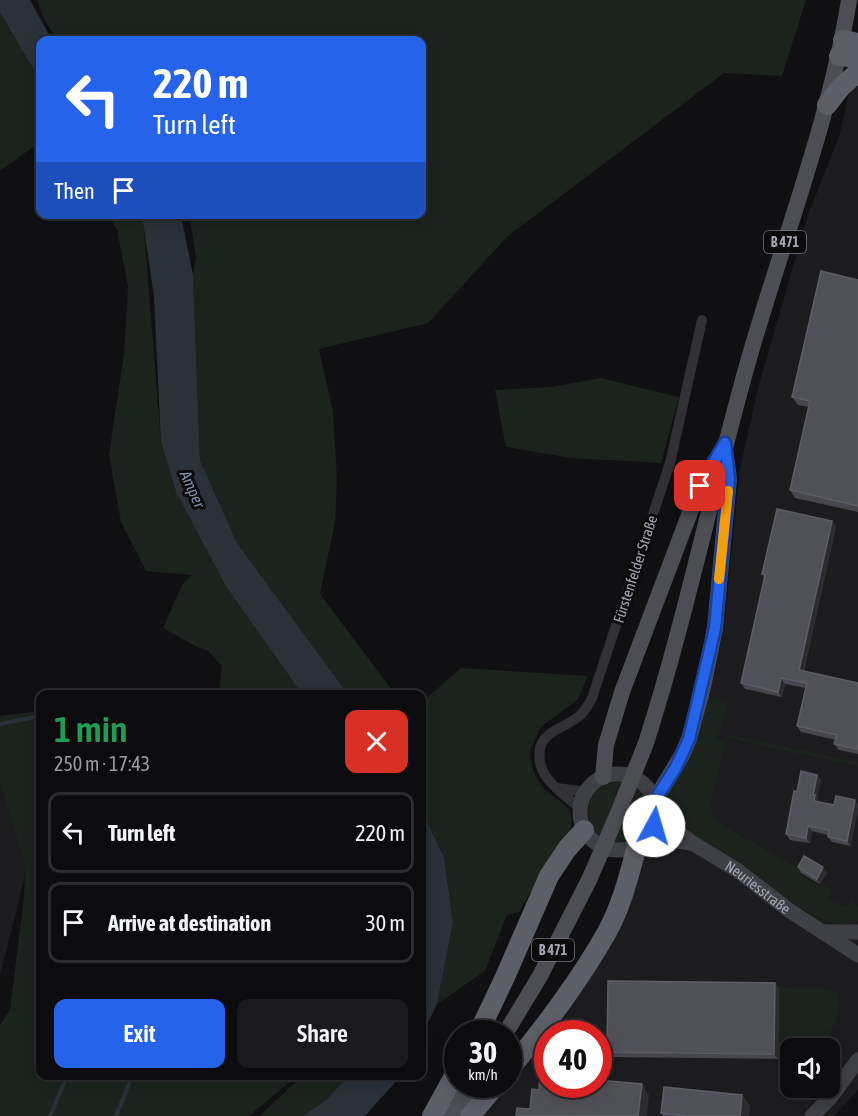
<!DOCTYPE html>
<meta charset="utf-8">
<style>
:root{--surface:#0c0b0d;--page:#1a191b;--text:#f1f3f6;--muted:#9a9b9d;--line:#2c2b2e;--accent:#2563eb}
body{margin:0;font-family:"Asap Condensed",sans-serif;background:var(--page);color:var(--text);height:100vh;display:flex;flex-direction:column;font-size:22px;white-space:nowrap}
*{box-sizing:border-box;margin:0}
p{font-size:20px;color:var(--muted)}
.icon{flex:none;width:33px;height:33px;fill:none;stroke:currentColor;stroke-width:2;stroke-linecap:round;stroke-linejoin:round}
.map{position:relative;flex:1;overflow:hidden}
.details{position:absolute;left:36px;top:690px;width:390px;height:390px;display:flex;flex-direction:column;background:var(--surface);border-radius:12px;box-shadow:0 3px 15px #0003,0 0 0 2px var(--line)}
.details>*{flex:none}
.top-card{position:absolute;left:36px;top:36px;width:390px;height:183px;border-radius:12px;box-shadow:0 3px 15px #0003,0 0 0 2px var(--line);background:#2563eb;color:#fff;overflow:hidden}
.buttons{position:absolute;left:780px;top:1038px;display:grid;gap:12px}
.buttons a{display:grid;place-items:center;width:60px;height:60px;border-radius:12px;background:var(--surface);box-shadow:0 3px 15px #0003,0 0 0 2px var(--line);font-size:30px}
.speed{position:absolute;left:444px;top:1020px;display:flex;gap:12px;font-size:30px;font-weight:700;text-align:center}
.speed>*{display:grid;place-content:center;width:78px;height:78px;border-radius:50%;background:var(--surface);box-shadow:0 3px 15px #0003,0 0 0 2px var(--line);line-height:1}
.speed small{font-size:15px;font-weight:400}
.speed .limit{border:9px solid #d22;background:#fff;color:#111}
.pin{position:absolute;display:grid;place-items:center;width:51px;height:51px;color:#fff;margin:-26px;border-radius:12px;box-shadow:0 3px 9px #0006}
.me{position:absolute;width:66px;margin:-33px;rotate:6deg;stroke-linejoin:round;filter:drop-shadow(0 0 4px #0008)}
.turn{display:flex;align-items:center;gap:21px;height:126px;padding:0 18px;font-size:27px}
.turn .icon{width:78px;height:78px;stroke-width:2.5}
.turn b{display:block;font-size:42px;line-height:51px}
.then{display:flex;align-items:center;height:57px;padding:0 18px;background:#0003;gap:12px;font-size:22px}
.round{display:grid;place-items:center;flex:none;width:63px;height:63px;border-radius:12px;background:var(--page)}
.head{display:flex;align-items:center;justify-content:space-between;height:102px;padding:0 18px}
h1{font-size:36px;font-weight:600;line-height:45px;color:#1e9e55}
.button{display:flex;gap:12px;margin-top:auto;padding:12px 18px}
.button a{flex:1;height:69px;border-radius:12px;background:var(--accent);color:#fff;font-size:24px;font-weight:600;line-height:69px;text-align:center}
.button a+a{background:var(--page);color:var(--text)}
ul{padding:0;list-style:none}
li{display:flex;align-items:center;gap:18px;height:81px;margin:0 12px 9px;padding:0 6px;border:3px solid var(--line);border-radius:12px}
li div{flex:1}
li b{display:block;font-size:22px}
li em{font-style:normal}
.map>svg:first-child{display:block}
</style>
<div class="map">
<svg width="858" height="1116" viewBox="0 0 858 1116">
<rect width="100%" height="100%" fill="#100f11"/>
<path fill="#1c1c1e" fill-rule="evenodd" d="M 858,79 L 858,1090 L 834,1116 L 477,1116 L 506,1085 L 508,1084 L 562,1009 L 640,858 L 650,849 L 661,844 L 707,694 L 725,615 L 740,469 L 757,392 L 808,215 L 839,137 L 851,85 ZM 548,1034 L 598,1034 L 598,1084 L 548,1084 ZM 790,1048 L 830,1048 L 830,1088 L 790,1088 Z
M 0,782 L 26,871 L 0,977 Z"/>
<path fill="#1c231d" d="M 37,0 L 806,0 L 782,76 L 724,73 L 508,236 L 428,323 L 319,349 L 333,411 L 337,479 L 335,522 L 320,594 L 395,694 L 348,694 L 237,543 L 200,460 L 193,275 L 196,257 L 189,215 L 422,214 L 422,40 L 57,40 L 44,19 Z
M 0,10 L 40,80 L 40,142 L 0,171 Z
M 108,215 L 142,215 L 143,217 L 161,442 L 176,492 L 225,585 L 302,694 L 219,694 L 222,666 L 208,651 L 197,647 L 163,628 L 182,585 L 192,575 L 146,571 L 121,522 L 109,455 L 124,354 L 128,286 L 117,230 Z
M 601,378 L 679,397 L 661,463 L 571,458 L 506,447 L 495,390 L 551,387 Z
M 461,668 L 588,676 L 577,700 L 541,727 L 530,750 L 531,763 L 536,777 L 544,789 L 569,808 L 572,821 L 570,832 L 547,864 L 519,912 L 507,915 L 485,971 L 437,1004 L 453,923 L 444,857 L 422,811 L 422,702 Z
M 706,696 L 728,702 L 722,727 L 716,739 L 723,742 L 727,736 L 730,735 L 858,762 L 858,766 L 762,746 L 732,738 L 726,740 L 710,805 L 715,820 L 725,827 L 800,869 L 799,874 L 820,887 L 823,884 L 832,890 L 828,900 L 847,907 L 851,900 L 856,907 L 858,906 L 858,921 C 844,927 831,923 818,917 C 790,906 768,882 743,864 C 722,849 689,837 670,818 C 665,812 666,803 667,796 Z
M 40,711 L 40,1076 L 297,1076 L 249,1116 L 0,1116 L 0,1025 L 10,1010 L 24,896 L 25,868 L 0,782 L 0,716 Z
M588 812a30 30 0 1 1 60 0a30 30 0 1 1-60 0Z
M 779,988 C 793,988 817,986 831,990 C 851,996 828,1038 822,1048 L 790,1048 L 790,1067 L 778,1067 Z
M 302,1076 L 348,1076 L 326,1100 L 303,1116 L 259,1116 Z"/>
<path fill="#2a3138" d="M 0,0 L 30,0 L 52,40 L 40,40 L 40,80 L 0,12 Z
M 142,215 L 180,215 L 182,221 L 193,275 L 200,460 L 237,543 L 348,694 L 302,694 L 225,585 L 176,492 L 161,442 L 154,297 Z
M 422,811 L 444,857 L 453,923 L 437,1004 L 422,1035 Z
M 348,1076 L 401,1076 L 365,1116 L 303,1116 L 326,1100 Z"/>
<g fill="none" stroke-linecap="round" stroke-linejoin="round">
<path stroke="#2a3138" stroke-width="4" d="M 0,724 L 40,716
M 50,1116 L 67,1076
M 116,1116 L 132,1076"/>
<path stroke="#313135" stroke-width="10" d="M 557,788 L 586,792
M 580,808 C 562,793 535,777 540,749 C 541,742 547,735 554,731 C 573,720 581,720 592,698 L 670,463 L 702,320"/>
<g stroke="#3f4045" stroke-width="15">
<circle cx="618" cy="812" r="38"/>
<path id="s1" d="M 657,817 L 694,844 L 737,870 L 790,911 L 858,955"/>
<path d="M 649,836 L 690,843"/>
<path d="M 822,932 L 858,932"/>
<path d="M 812,1116 L 830,1098 L 858,1060"/>
</g>
<path stroke="#4d4e54" stroke-width="16" d="M 646,743 C 686,618 712,489 748,362 C 782,242 829,124 849,0
M 603,777 L 606,745 L 622,692 L 700,486 L 716,460
M 655,800 L 682,755 L 689,739 L 703,687 L 715,628 L 729,479 L 726,456
M 505,1034 L 540,976 L 589,880
M 450,1116 L 472,1084"/>
<path stroke="#5d5f66" stroke-width="20" d="M 843,40 L 858,43
M 839,56 L 858,58
M 827,105 L 841,87 L 858,72
M 478,1034 L 505,977 L 549,876 L 567,849 L 584,830
M 508,1071 C 542,1031 582,977 607,932 C 622,905 629,875 637,846
M 432,1116 L 458,1069
M 470,1116 L 497,1084"/>
<path stroke="#4d4e54" stroke-width="16" d="M 589,880 L 619,811 L 646,743"/>
</g>
<path fill="#46464c" d="M 858,280 L 858,512 L 795,498 L 790,490 L 809,407 L 798,405 L 792,397 Z
M 832,521 L 836,527 L 804,671 L 858,683 L 858,754 L 839,750 L 834,744 L 836,740 L 801,732 L 797,726 L 806,688 L 785,684 L 782,697 L 745,689 L 741,683 L 765,578 L 762,574 Z
M 817,775 L 821,780 L 817,798 L 819,802 L 834,805 L 851,846 L 832,842 L 828,837 L 828,835 L 812,831 L 810,843 L 790,840 L 786,834 L 797,792 Z
M 798,867 L 827,873 L 820,884 L 801,873 Z
M 779,988 L 778,1059 L 611,1057 L 607,1052 Z
M 742,1095 L 750,1106 L 749,1116 L 663,1116 L 661,1113 Z"/>
<path fill="#2c2c30" d="M 832,521 L 836,527 L 803,676 L 799,670 Z
M 781,678 L 785,684 L 782,697 L 778,692 Z
M 817,775 L 821,780 L 817,798 L 819,801 L 818,806 L 814,801 L 813,795 Z
M 855,800 L 858,804 L 858,812 L 851,846 L 847,841 Z
M 808,826 L 812,831 L 810,843 L 806,838 Z
M 823,867 L 827,873 L 820,884 L 817,879 Z
M 775,983 L 779,988 L 778,1059 L 774,1054 Z
M 642,1084 L 649,1095 L 647,1116 L 638,1116 Z
M 742,1095 L 750,1106 L 749,1116 L 740,1116 Z"/>
<path fill="#505057" stroke="#5d5e65" stroke-width="1.5" d="M 821,271 L 858,280 L 858,506 L 790,490 L 810,401 L 792,397 Z
M 777,509 L 832,521 L 799,670 L 858,683 L 858,745 L 857,749 L 834,744 L 837,735 L 797,726 L 807,683 L 781,678 L 778,692 L 741,683 L 765,575 L 762,574 Z
M 801,771 L 817,775 L 813,795 L 815,795 L 814,801 L 834,805 L 836,796 L 855,800 L 847,841 L 828,837 L 829,830 L 808,826 L 806,838 L 786,834 L 794,791 L 797,792 Z
M 804,856 L 823,867 L 817,879 L 798,867 Z
M 608,981 L 775,983 L 774,1054 L 607,1052 Z
M 540,1074 L 548,1074 L 548,1084 L 598,1084 L 598,1080 L 642,1084 L 638,1116 L 516,1116 L 517,1108 L 530,1109 L 532,1089 L 539,1090 Z
M 664,1087 L 742,1095 L 740,1116 L 688,1116 L 661,1113 Z"/>
<g fill="none" stroke-linecap="round" stroke-linejoin="round">
<g stroke="#184099" stroke-width="15">
<path id="route" d="M 654,826 L 657,817 L 655,800 L 676,767 L 689,739 L 715,628 L 729,479 L 725,443 L 700,486"/>
</g>
<use href="#route" stroke="#2563eb" stroke-width="10"/>
<path stroke="#f59e0b" stroke-width="10" d="M 719,579 L 728,491"/>
</g>
<g text-anchor="middle" dominant-baseline="central" stroke-width="6" stroke-linejoin="round" paint-order="stroke">
<g fill="#0b0b0c" stroke="#757780" stroke-width="1.5">
<rect x="764" y="231" width="42" height="22" rx="4.5"/>
<rect x="532" y="939" width="42" height="22" rx="4.5"/>
</g>
<g font-size="14" font-weight="bold" fill="#a2a5b1">
<text x="785" y="242">B 471</text>
<text x="553" y="950">B 471</text>
</g>
<g font-size="15" fill="#a2a5b1" stroke="#0b0b0c">
<text transform="translate(635 569) rotate(-72)">Fürstenfelder Straße</text>
<text stroke="none"><textPath href="#s1" startOffset="123">Neuriesstraße</textPath></text>
</g>
<g font-size="16" font-style="italic" fill="#7a90aa" stroke="#0b0b0c">
<text transform="translate(193 489) rotate(66)">Amper</text>
</g>
</g>
</svg>
<div class="buttons">
<a><svg class="icon" aria-label="sound" viewBox="0 0 24 24"><path d="M4 9h4l5-4v14l-5-4H4zM17 9q2 3 0 6"/></svg></a>
</div>
<div class="speed"><div>30<small>km/h</small></div><div class="limit">40</div></div>
<div class="pin" style="left:700px;top:486px;background:#d93025"><svg class="icon" aria-label="arrive" viewBox="0 0 24 24"><path d="M6 21V4h12l-3 4 3 4H6"/></svg></div>
<svg class="me" style="left:654px;top:826px" viewBox="-20 -20 40 40"><circle r="19" fill="#fff"/><path d="M0-13L10 11 0 6-10 11z" fill="#2563eb"/></svg>
<div class="top-card">
<div class="turn"><svg class="icon" aria-label="left" viewBox="0 0 24 24"><path d="M17 20v-9H6M10 6l-5 5 5 5"/></svg><div><b>220 m</b>Turn left</div></div>
<div class="then">Then<svg class="icon" aria-label="arrive" viewBox="0 0 24 24"><path d="M6 21V4h12l-3 4 3 4H6"/></svg></div>
</div>
<section class="details">
<div class="head"><div><h1>1 min</h1><p>250 m · 17:43</p></div><a class="round" style="background:#d93025;color:#fff"><svg class="icon" aria-label="close" viewBox="0 0 24 24"><path d="M6 6l12 12M18 6L6 18"/></svg></a></div>
<ul>
<li><svg class="icon" aria-label="left" viewBox="0 0 24 24"><path d="M17 20v-9H6M10 6l-5 5 5 5"/></svg><div><b>Turn left</b></div><em>220 m</em></li>
<li><svg class="icon" aria-label="arrive" viewBox="0 0 24 24"><path d="M6 21V4h12l-3 4 3 4H6"/></svg><div><b>Arrive at destination</b></div><em>30 m</em></li>
</ul>
<div class="button"><a>Exit</a><a>Share</a></div>
</section>
</div>
